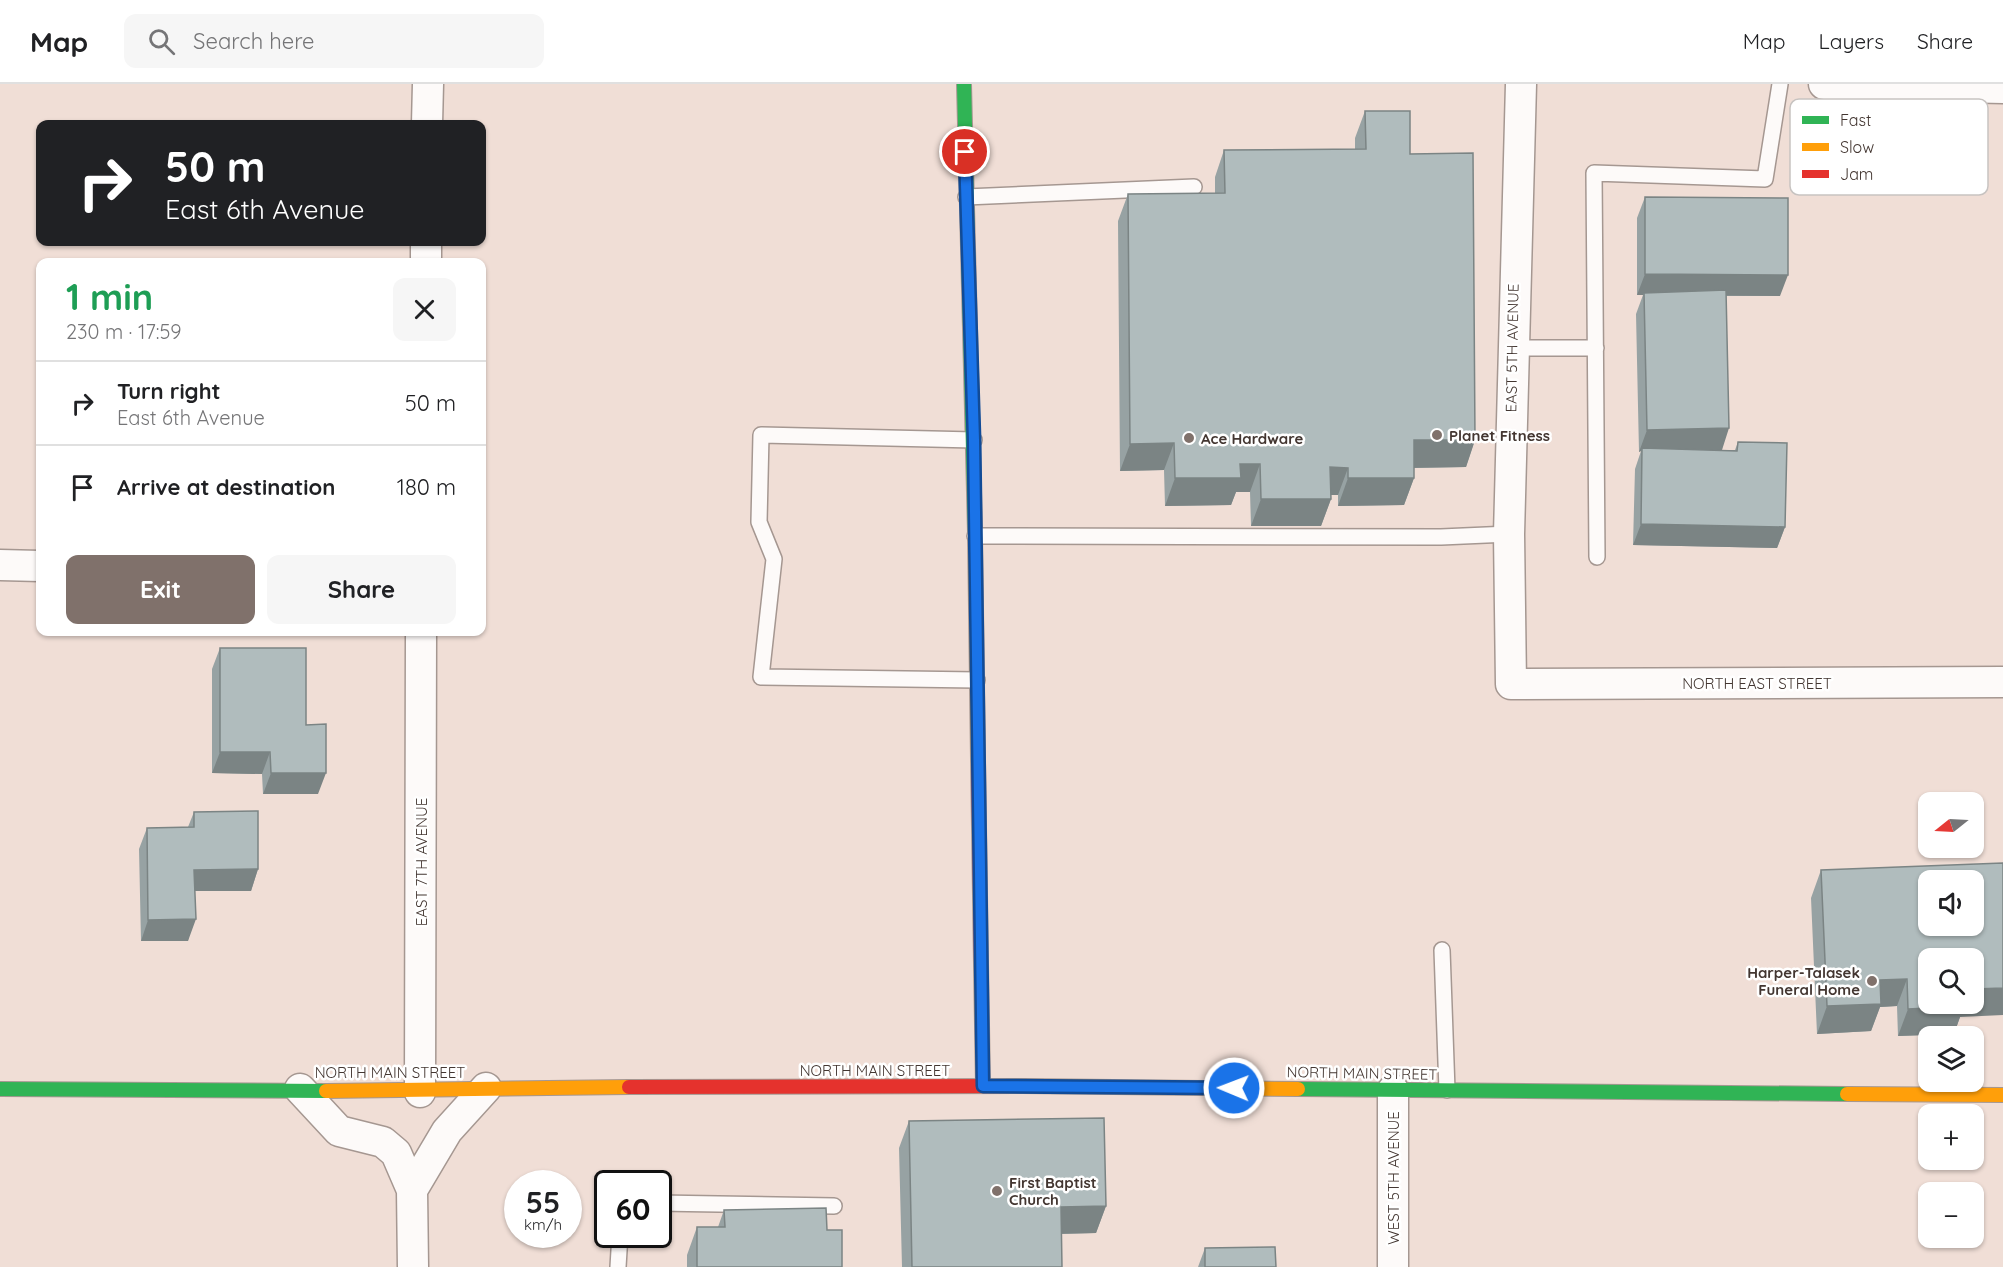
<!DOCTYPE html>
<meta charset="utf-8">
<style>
:root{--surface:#fff;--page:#f6f6f6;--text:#202124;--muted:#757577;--line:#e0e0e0;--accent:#80716b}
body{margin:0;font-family:Quicksand,sans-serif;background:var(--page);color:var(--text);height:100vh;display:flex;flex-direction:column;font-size:22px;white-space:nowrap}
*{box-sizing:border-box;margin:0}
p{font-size:20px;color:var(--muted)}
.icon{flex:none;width:33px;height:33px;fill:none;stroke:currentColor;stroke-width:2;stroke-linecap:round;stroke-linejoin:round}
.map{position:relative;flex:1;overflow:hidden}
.drawer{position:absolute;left:36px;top:174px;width:450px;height:378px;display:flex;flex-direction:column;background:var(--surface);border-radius:12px;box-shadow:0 2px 4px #0004}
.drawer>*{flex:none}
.banner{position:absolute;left:36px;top:36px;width:450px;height:126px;border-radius:12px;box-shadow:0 2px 4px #0004;background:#202124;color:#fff;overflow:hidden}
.needle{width:39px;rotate:252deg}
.controls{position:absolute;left:1918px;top:708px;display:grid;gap:12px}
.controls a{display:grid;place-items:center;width:66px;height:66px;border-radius:12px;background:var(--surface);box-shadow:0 2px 4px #0004;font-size:30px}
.speed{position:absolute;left:504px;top:1086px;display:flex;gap:12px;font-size:30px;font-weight:700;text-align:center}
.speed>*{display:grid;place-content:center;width:78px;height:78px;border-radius:50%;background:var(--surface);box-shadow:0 2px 4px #0004;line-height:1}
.speed small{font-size:15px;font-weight:400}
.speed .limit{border:3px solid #111;border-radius:9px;background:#fff;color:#111}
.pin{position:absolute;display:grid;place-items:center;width:51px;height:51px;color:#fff;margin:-26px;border:3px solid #fff;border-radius:50%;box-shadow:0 2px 6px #0007}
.me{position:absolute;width:66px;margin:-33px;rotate:271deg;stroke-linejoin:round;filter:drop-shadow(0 0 4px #0008)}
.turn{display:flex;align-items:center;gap:21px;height:126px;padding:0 30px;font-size:27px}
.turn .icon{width:78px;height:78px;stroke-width:2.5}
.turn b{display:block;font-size:42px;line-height:51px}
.round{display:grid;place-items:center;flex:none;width:63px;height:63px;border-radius:12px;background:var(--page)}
.summary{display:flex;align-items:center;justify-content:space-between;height:102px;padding:0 30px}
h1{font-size:36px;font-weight:700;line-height:45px;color:#1e9e55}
.button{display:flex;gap:12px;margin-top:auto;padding:12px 30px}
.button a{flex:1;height:69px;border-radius:12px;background:var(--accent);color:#fff;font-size:24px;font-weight:700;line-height:69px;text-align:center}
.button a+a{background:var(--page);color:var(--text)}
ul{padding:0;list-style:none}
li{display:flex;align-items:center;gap:18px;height:84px;padding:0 30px;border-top:2px solid var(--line)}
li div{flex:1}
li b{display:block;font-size:22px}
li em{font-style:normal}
header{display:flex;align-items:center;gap:36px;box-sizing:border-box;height:84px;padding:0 30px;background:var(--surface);border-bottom:2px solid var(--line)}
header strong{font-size:28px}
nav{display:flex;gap:33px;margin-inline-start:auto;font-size:21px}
.search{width:420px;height:54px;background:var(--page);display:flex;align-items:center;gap:15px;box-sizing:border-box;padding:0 21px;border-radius:12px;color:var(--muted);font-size:22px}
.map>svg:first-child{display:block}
</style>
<header>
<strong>Map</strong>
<div class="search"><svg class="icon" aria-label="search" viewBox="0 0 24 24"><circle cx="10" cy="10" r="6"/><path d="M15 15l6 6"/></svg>Search here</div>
<nav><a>Map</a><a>Layers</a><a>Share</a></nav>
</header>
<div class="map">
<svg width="2003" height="1183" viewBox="0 0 2003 1183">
<rect width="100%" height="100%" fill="#f0ded6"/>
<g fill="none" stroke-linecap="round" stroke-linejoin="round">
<g stroke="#a59791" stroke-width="18">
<path id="lane" d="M 966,113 L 1194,103
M 1512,264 L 1596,264
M 974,356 L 761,351 L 759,438 L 774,475 L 761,593 L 977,596
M 975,452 L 1441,453 L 1509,450
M 1597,473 L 1594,89 L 1765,95 L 1780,0
M 1442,866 L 1447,1006
M 658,1119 L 834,1122
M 618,1183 L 620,1150"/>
</g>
<g stroke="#a59791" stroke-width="33">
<path id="street" d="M 1521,0 L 1509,450 L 1511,600 L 2003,598
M 1824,0 L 2003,4
M 427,40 L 428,0
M 426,178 L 426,158
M 0,481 L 40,482
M 300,1005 L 339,1047 L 383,1058 L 396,1069 L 412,1106 L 413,1183
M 420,1008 L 421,548
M 412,1106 L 447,1047 L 486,1004
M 1393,1183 L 1393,1006"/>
</g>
<g stroke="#a59791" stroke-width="16">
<path id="fast" d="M 964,0 L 975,449
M 0,1005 L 326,1007
M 1298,1005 L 1847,1010"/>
</g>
<g stroke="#a59791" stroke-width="16">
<path id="slow" d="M 975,449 L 978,675
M 981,880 L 983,1002
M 1023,1002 L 1298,1005
M 326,1007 L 629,1003
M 1847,1010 L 2003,1011"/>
</g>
<g stroke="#a59791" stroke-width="16">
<path id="jam" d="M 978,675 L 981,880
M 629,1003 L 1023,1002"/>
</g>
<use href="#lane" stroke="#fdfaf9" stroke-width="15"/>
<use href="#street" stroke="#fdfaf9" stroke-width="30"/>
<use href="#fast" stroke="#30b455" stroke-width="14"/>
<use href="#slow" stroke="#ff9f0a" stroke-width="14"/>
<use href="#jam" stroke="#e5322d" stroke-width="14"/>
</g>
<path fill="#97a2a3" d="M 1365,27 L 1410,70 L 1475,356 L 1466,383 L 1414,384 L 1414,394 L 1404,421 L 1338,422 L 1338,411 L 1330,411 L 1331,415 L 1321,442 L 1251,442 L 1250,408 L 1236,408 L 1231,421 L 1165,422 L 1164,386 L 1120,387 L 1118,137 L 1128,110 L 1215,110 L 1215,93 L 1224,66 L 1355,65 L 1355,54 Z
M 1645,113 L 1780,212 L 1726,212 L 1722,366 L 1712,366 L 1735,366 L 1738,358 L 1785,443 L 1777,464 L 1633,461 L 1635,385 L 1641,367 L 1639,368 L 1636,230 L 1643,211 L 1637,211 L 1637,134 Z
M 220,564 L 306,641 L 318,710 L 263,710 L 262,690 L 212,689 L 212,585 Z
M 194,728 L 258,785 L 251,807 L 195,807 L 188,857 L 141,857 L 139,765 L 147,744 L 188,743 Z
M 1821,786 L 1960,933 L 1954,950 L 1898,952 L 1897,922 L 1880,923 L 1871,947 L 1817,950 L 1811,814 Z
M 909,1037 L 1106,1122 L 1096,1149 L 1062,1150 L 1062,1183 L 902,1183 L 899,1064 Z
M 724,1126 L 827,1146 L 842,1183 L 687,1183 L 687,1171 L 697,1143 L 718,1143 Z
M 1205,1164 L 1276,1183 L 1198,1183 Z"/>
<path fill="#7b8484" d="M 1645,190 L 1788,191 L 1780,212 L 1644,211 L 1644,209 L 1643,211 L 1637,211 Z
M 1729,344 L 1722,366 L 1642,367 L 1642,364 L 1641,367 L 1639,368 L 1647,346 Z
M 1414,356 L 1475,356 L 1466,383 L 1404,384 Z
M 1174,359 L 1164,386 L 1120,387 L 1130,360 Z
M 1240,380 L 1260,380 L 1250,408 L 1236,408 L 1231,421 L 1165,422 L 1175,394 Z
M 1330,383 L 1348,384 L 1338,411 L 1320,411 Z
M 1348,394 L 1414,394 L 1404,421 L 1338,422 Z
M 1261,415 L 1331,415 L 1321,442 L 1251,442 Z
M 1641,440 L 1785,443 L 1777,464 L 1633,461 Z
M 220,668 L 270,668 L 262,690 L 212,689 Z
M 271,689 L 326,689 L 318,710 L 263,710 Z
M 258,785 L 251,807 L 186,807 L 194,786 Z
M 196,835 L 188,857 L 141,857 L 148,836 Z
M 1907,895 L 1897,922 L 1880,923 L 1871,947 L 1817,950 L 1827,922 L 1880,896 Z
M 2003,904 L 2003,931 L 1960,933 L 1954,950 L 1898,952 L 1908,925 L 1958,920 L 1974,920 L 1974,905 Z
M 1106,1122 L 1096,1149 L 1051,1150 L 1061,1123 Z"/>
<path fill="#b0bcbd" stroke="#7b8484" stroke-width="1.5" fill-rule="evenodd" d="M 1365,27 L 1410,27 L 1410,70 L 1473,69 L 1475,356 L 1414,356 L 1414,394 L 1348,394 L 1348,384 L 1330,383 L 1331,415 L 1261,415 L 1260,380 L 1240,380 L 1241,394 L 1175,394 L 1174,359 L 1130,360 L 1128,110 L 1225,109 L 1224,66 L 1366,65 Z
M 1645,113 L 1788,114 L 1788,191 L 1645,190 Z
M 1726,206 L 1729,344 L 1647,346 L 1644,209 Z
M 1738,358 L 1787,359 L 1785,443 L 1641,440 L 1642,364 L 1737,367 Z
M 220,564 L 306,564 L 306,641 L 326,640 L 326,689 L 271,689 L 270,668 L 220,668 Z
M 258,727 L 258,785 L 194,786 L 196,835 L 148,836 L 147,744 L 194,743 L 194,728 Z
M 2003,779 L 2003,904 L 1974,905 L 1974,874 L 1929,874 L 1929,920 L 1964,920 L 1964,922 L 1908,925 L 1907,895 L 1880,896 L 1881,920 L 1827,922 L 1821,786 ZM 1929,796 L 1974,796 L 1974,842 L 1929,842 Z
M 1104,1034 L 1106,1122 L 1061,1123 L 1062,1183 L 912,1183 L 909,1037 Z
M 826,1124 L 827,1146 L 842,1146 L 842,1183 L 697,1183 L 697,1143 L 725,1143 L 724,1126 Z
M 1275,1163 L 1276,1183 L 1205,1183 L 1205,1164 Z"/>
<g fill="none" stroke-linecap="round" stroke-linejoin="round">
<g stroke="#114b97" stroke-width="15">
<path id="route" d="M 965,68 L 974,356 L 983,1002 L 1234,1004"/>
</g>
<use href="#route" stroke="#1a73e8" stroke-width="10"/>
</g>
<g fill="#80716b" stroke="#fff" stroke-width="2">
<circle cx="1437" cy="351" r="6"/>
<circle cx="1189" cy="354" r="6"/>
<circle cx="1872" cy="897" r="6"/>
<circle cx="997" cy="1107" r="6"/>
</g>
<g text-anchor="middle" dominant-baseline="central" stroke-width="5" stroke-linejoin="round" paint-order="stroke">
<g font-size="15" fill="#433631" stroke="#fff">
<text transform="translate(1512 264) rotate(-89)">EAST 5TH AVENUE</text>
<text x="1757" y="599">NORTH EAST STREET</text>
<text transform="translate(421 778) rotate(-90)">EAST 7TH AVENUE</text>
<text x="875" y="986">NORTH MAIN STREET</text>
<text x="390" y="988">NORTH MAIN STREET</text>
<text transform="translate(1362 989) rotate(1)">NORTH MAIN STREET</text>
<text transform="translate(1393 1094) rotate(-90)">WEST 5TH AVENUE</text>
</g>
<g font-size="15" font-weight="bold" fill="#433631" stroke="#fff" text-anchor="start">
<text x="1449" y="351">Planet Fitness</text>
<text x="1201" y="354">Ace Hardware</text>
<text x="1860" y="888" text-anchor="end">Harper-Talasek<tspan x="1860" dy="17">Funeral Home</tspan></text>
<text x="1009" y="1098">First Baptist<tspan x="1009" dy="17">Church</tspan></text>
</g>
</g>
<rect x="1790" y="15" width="198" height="96" rx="9" fill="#fff" stroke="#c7c3c1" stroke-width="1.5"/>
<rect x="1802" y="32" width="27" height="8" fill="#30b455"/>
<rect x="1802" y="59" width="27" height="8" fill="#ff9f0a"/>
<rect x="1802" y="86" width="27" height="8" fill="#e5322d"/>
<g font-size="16" fill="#433631">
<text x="1840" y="42">Fast</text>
<text x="1840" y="69">Slow</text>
<text x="1840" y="96">Jam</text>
</g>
</svg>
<div class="controls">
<a><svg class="needle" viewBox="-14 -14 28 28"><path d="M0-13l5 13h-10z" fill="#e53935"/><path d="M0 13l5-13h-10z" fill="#757577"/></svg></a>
<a><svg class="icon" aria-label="sound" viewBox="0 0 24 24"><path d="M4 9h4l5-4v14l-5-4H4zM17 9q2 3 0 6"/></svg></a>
<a><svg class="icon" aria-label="search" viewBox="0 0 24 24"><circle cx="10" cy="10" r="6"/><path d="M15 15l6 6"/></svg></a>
<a><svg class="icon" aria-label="layers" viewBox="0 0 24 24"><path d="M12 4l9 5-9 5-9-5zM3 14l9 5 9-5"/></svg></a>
<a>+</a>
<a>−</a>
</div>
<div class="speed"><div>55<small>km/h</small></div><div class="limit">60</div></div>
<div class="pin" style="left:965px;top:68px;background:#d93025"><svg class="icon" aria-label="arrive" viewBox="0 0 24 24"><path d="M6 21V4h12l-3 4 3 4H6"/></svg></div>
<svg class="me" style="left:1234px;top:1004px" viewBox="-20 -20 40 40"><circle r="17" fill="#1a73e8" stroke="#fff" stroke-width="3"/><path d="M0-11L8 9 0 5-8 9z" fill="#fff"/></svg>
<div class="banner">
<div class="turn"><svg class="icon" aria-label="right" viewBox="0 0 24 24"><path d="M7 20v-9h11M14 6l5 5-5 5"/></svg><div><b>50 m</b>East 6th Avenue</div></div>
</div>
<section class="drawer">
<div class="summary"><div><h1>1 min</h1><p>230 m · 17:59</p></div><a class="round"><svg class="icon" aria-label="close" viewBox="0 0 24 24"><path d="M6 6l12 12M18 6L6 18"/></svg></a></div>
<ul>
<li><svg class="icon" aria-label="right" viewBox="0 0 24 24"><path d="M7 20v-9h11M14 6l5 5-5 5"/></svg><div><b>Turn right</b><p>East 6th Avenue</p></div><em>50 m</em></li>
<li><svg class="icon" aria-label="arrive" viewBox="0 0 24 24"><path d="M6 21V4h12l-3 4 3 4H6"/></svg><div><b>Arrive at destination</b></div><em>180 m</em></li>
</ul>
<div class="button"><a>Exit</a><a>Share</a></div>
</section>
</div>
